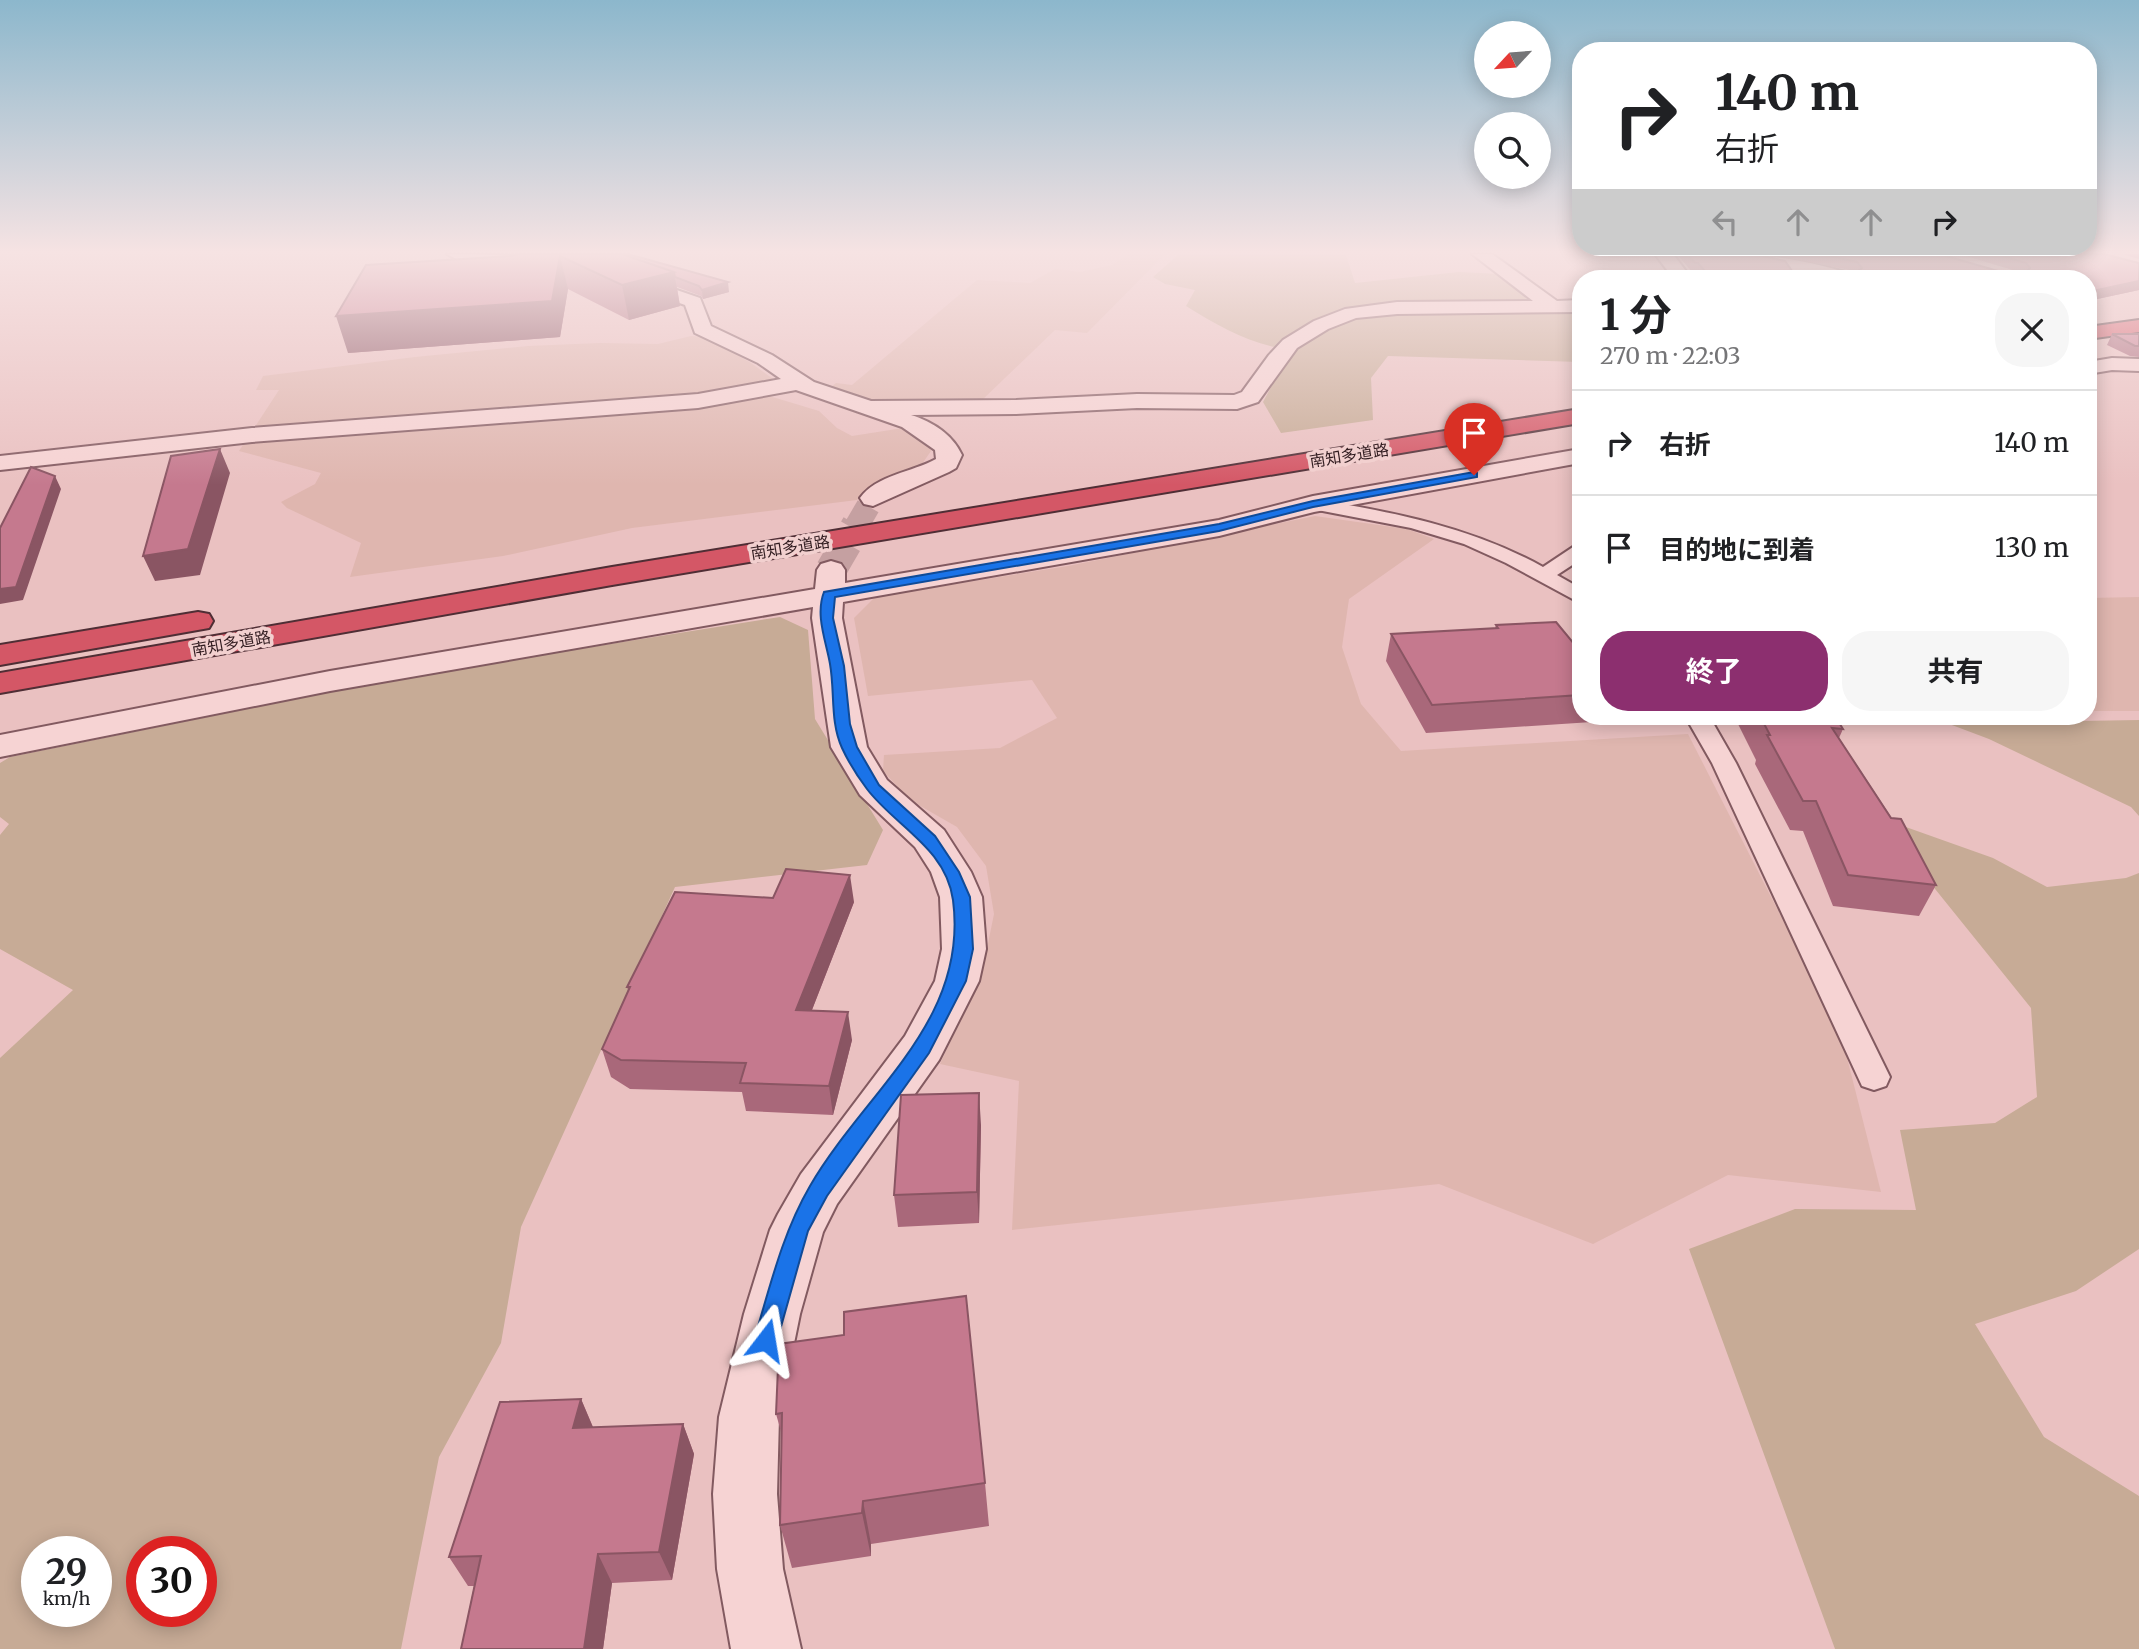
<!DOCTYPE html>
<html lang="ja">
<meta charset="utf-8">
<style>
:root{--surface:#fff;--page:#f6f6f6;--text:#202124;--muted:#757577;--line:#e0e0e0;--accent:#8c2f6f}
body{margin:0;font-family:Merriweather,"Noto Sans JP",serif;background:var(--page);color:var(--text);height:100vh;display:flex;flex-direction:column;font-size:26px;white-space:nowrap}
*{box-sizing:border-box;margin:0}
p{font-size:23px;color:var(--muted)}
.icon{flex:none;width:38px;height:38px;fill:none;stroke:currentColor;stroke-width:2;stroke-linecap:round;stroke-linejoin:round}
.map{position:relative;flex:1;overflow:hidden}
.panel{position:absolute;left:1572px;top:270px;width:525px;height:455px;display:flex;flex-direction:column;background:var(--surface);border-radius:28px;box-shadow:0 4px 18px #0003}
.panel>*{flex:none}
.banner{position:absolute;left:1572px;top:42px;width:525px;height:214px;border-radius:28px;box-shadow:0 4px 18px #0003;background:#fff;color:var(--text);overflow:hidden}
.needle{width:46px;rotate:244deg}
.tools{position:absolute;left:1474px;top:21px;display:grid;gap:14px}
.tools a{display:grid;place-items:center;width:77px;height:77px;border-radius:50%;background:var(--surface);box-shadow:0 4px 18px #0003;font-size:35px}
.speed{position:absolute;left:21px;top:1536px;display:flex;gap:14px;font-size:35px;font-weight:700;text-align:center}
.speed>*{display:grid;place-content:center;width:91px;height:91px;border-radius:50%;background:var(--surface);box-shadow:0 4px 18px #0003;line-height:1}
.speed small{font-size:18px;font-weight:400}
.speed .limit{border:10px solid #d22;background:#fff;color:#111}
.pin{position:absolute;display:grid;place-items:center;width:60px;height:60px;color:#fff;margin:-72px -30px;border-radius:50% 50% 50% 0;rotate:-45deg;box-shadow:0 0 7px #0007}
.pin .icon{rotate:45deg}
.me{position:absolute;width:77px;margin:-38px;rotate:14deg;stroke-linejoin:round;filter:drop-shadow(0 0 5px #0008)}
.turn{display:flex;align-items:center;gap:24px;height:147px;padding:0 28px;font-size:32px}
.turn .icon{width:91px;height:91px;stroke-width:2.5}
.turn b{display:block;font-size:49px;line-height:60px}
.lanes{display:flex;align-items:center;height:66px;padding:0 28px;background:#0003;justify-content:center;gap:35px;direction:ltr}
.lanes .off{opacity:.35}
.round{display:grid;place-items:center;flex:none;width:74px;height:74px;border-radius:28px;background:var(--page)}
.overview{display:flex;align-items:center;justify-content:space-between;height:119px;padding:0 28px}
h1{font-size:42px;font-weight:700;line-height:52px}
.button{display:flex;gap:14px;margin-top:auto;padding:14px 28px}
.button a{flex:1;height:80px;border-radius:28px;background:var(--accent);color:#fff;font-size:28px;font-weight:700;line-height:80px;text-align:center}
.button a+a{background:var(--page);color:var(--text)}
ul{padding:0;list-style:none}
li{display:flex;align-items:center;gap:21px;height:105px;padding:0 28px;border-top:2px solid var(--line)}
li div{flex:1}
li b{display:block;font-size:26px}
li em{font-style:normal}
.map>svg:first-child{display:block}
</style>
<div class="map">
<svg width="2139" height="1649" viewBox="0 0 2139 1649">
<rect width="100%" height="100%" fill="#eac1c1"/>
<path fill="#dfb6af" d="M 1128,254 L 1165,254 L 1087,333 L 1055,330 L 980,402 L 877,405 L 827,390 L 836,383 L 852,385 L 977,280 L 1030,283 L 1055,269 L 1080,272 L 1112,265 Z
M 691,336 L 706,337 L 751,363 L 773,379 L 753,387 L 766,395 L 819,411 L 837,428 L 852,436 L 903,428 L 923,437 L 931,451 L 922,464 L 867,488 L 857,500 L 632,528 L 503,556 L 350,577 L 361,543 L 287,508 L 281,502 L 315,484 L 321,473 L 239,451 L 279,390 L 256,390 L 263,376 L 415,357 L 528,346 L 600,343 L 658,344 Z
M 1315,516 L 1407,529 L 1434,539 L 1349,599 L 1342,647 L 1361,704 L 1401,751 L 1688,734 L 1841,1034 L 1881,1192 L 1728,1175 L 1593,1244 L 1439,1184 L 1012,1230 L 1019,1081 L 940,1064 L 983,968 L 994,914 L 986,866 L 957,827 L 910,800 L 883,771 L 884,755 L 1000,748 L 1057,718 L 1032,680 L 868,696 L 854,618 L 875,597 L 1068,566 Z
M 2139,597 L 2139,711 L 2088,711 L 2088,598 Z"/>
<path fill="#c7ab96" fill-rule="evenodd" d="M 1179,254 L 1346,255 L 1355,283 L 1459,272 L 1500,274 L 1549,309 L 1580,314 L 1580,362 L 1388,356 L 1371,378 L 1373,420 L 1281,433 L 1263,402 L 1291,350 C 1251,345 1220,327 1186,306 L 1195,290 L 1165,284 L 1153,277 Z
M 780,617 L 808,630 L 815,719 L 883,830 L 867,865 L 675,887 L 521,1227 L 501,1343 L 439,1457 L 401,1649 L 0,1649 L 0,1058 L 73,990 L 0,949 L 0,835 L 9,824 L 0,817 L 0,763 L 10,757 L 409,676 ZM 37,1552 L 96,1552 L 96,1612 L 37,1612 ZM 142,1552 L 201,1552 L 201,1612 L 142,1612 Z
M 1928,716 L 2065,716 L 2080,721 L 2139,720 L 2139,816 L 2131,807 L 1989,739 Z
M 1903,826 L 1993,858 L 2047,887 L 2126,878 L 2139,873 L 2139,1249 L 2076,1291 L 1975,1324 L 2044,1437 L 2139,1496 L 2139,1649 L 1835,1649 L 1689,1249 L 1795,1209 L 1916,1210 L 1900,1130 L 1995,1123 L 2037,1097 L 2031,1008 L 1923,874 Z"/>
<g fill="none" stroke-linecap="round" stroke-linejoin="round">
<path stroke="#c5a0a1" stroke-width="24" stroke-dasharray="24 12" stroke-linecap="butt" d="M 856,527 L 873,498"/>
<path stroke="#c5a0a1" stroke-width="31" stroke-dasharray="31 16" stroke-linecap="butt" d="M 831,570 L 857,525"/>
<g stroke="#825a60" stroke-width="4">
<path id="lane" d="M 1313,499 C 1393,512 1471,527 1543,567 L 1573,547 L 1580,545 L 1580,560 L 1557,575 L 1580,588 L 1580,603 L 1506,563 L 1464,544 L 1411,528 L 1307,508 L 1304,504 Z
M 1685,716 L 1709,716 L 1736,763 L 1890,1077 L 1886,1086 L 1874,1090 L 1862,1086 L 1712,763 Z"/>
</g>
<g stroke="#825a60" stroke-width="4">
<path id="street" d="M 447,254 L 540,256 L 543,260 L 534,265 L 456,259 Z
M 1472,254 L 1492,254 L 1557,301 L 1580,300 L 1580,312 L 1397,314 L 1356,318 L 1328,329 L 1297,348 L 1258,402 L 1237,409 L 1137,408 L 1016,414 L 911,415 C 933,422 952,434 962,455 L 956,468 L 949,472 L 873,506 L 864,504 L 860,498 C 876,475 913,472 936,459 L 935,450 L 902,427 L 796,390 L 698,408 L 252,442 L 0,470 L 0,456 L 252,428 L 698,394 L 781,379 L 758,363 L 695,333 L 685,305 L 624,283 L 621,279 L 630,274 L 700,298 L 711,326 L 772,355 L 814,382 L 871,401 L 1016,400 L 1137,394 L 1234,395 L 1242,392 L 1269,355 L 1283,340 L 1314,321 L 1345,309 L 1397,302 L 1533,301 Z
M 1655,254 L 1673,254 L 1691,278 L 1673,278 Z
M 1734,254 C 1776,254 1814,263 1853,274 L 1856,278 L 1829,278 L 1737,258 Z
M 2112,358 L 2139,359 L 2139,371 L 2112,370 L 2088,374 L 2088,362 Z
M 1580,449 L 1580,463 L 1314,512 L 1219,536 L 843,602 L 842,618 L 867,747 L 887,780 L 944,830 L 971,872 L 982,897 L 986,949 L 979,981 L 939,1060 L 837,1204 L 823,1232 L 800,1314 L 779,1417 L 777,1494 L 783,1569 L 801,1649 L 731,1649 L 717,1569 L 713,1494 L 719,1417 L 744,1314 L 770,1230 L 778,1214 L 801,1174 L 905,1036 L 935,981 L 942,949 L 940,897 L 931,872 L 915,847 L 860,795 L 831,747 L 812,618 L 813,607 L 330,691 L 0,757 L 0,735 L 330,671 L 815,589 L 817,570 L 821,564 L 831,561 L 841,564 L 845,570 L 845,583 L 1219,520 L 1313,496 Z"/>
</g>
<g stroke="#4f2e35" stroke-width="4">
<path id="highway" d="M 2139,320 L 2139,332 L 2088,339 L 2088,327 Z
M 1580,409 L 1580,423 L 612,585 L 0,693 L 0,673 L 612,567 Z
M 198,612 L 209,614 L 213,621 L 209,628 L 0,665 L 0,645 Z"/>
</g>
<use href="#lane" fill="#f6d3d3" fill-rule="evenodd"/>
<use href="#street" fill="#f6d3d3" fill-rule="evenodd"/>
<use href="#highway" fill="#d45766" fill-rule="evenodd"/>
</g>
<path fill="#a9687a" d="M 628,254 L 729,292 L 703,299 L 701,296 L 677,287 L 680,306 L 629,320 L 568,289 L 560,337 L 348,353 L 510,256 Z
M 1677,254 L 1754,254 L 1797,278 L 1700,278 L 1696,273 L 1692,272 Z
M 1770,254 L 1939,254 L 1998,271 L 2016,271 L 1959,254 L 2104,254 L 2139,263 L 2139,290 L 2088,301 L 2088,278 L 1855,278 L 1856,275 L 1854,271 Z
M 2122,254 L 2139,254 L 2139,259 Z
M 2112,334 L 2139,334 L 2139,357 L 2130,356 L 2107,345 Z
M 1496,625 L 1580,651 L 1580,716 L 1608,716 L 1607,721 L 1426,733 L 1386,661 L 1391,634 L 1495,628 Z
M 1734,716 L 1835,716 L 1843,729 L 1839,738 L 1936,885 L 1919,916 L 1833,906 L 1803,831 L 1790,830 L 1755,764 L 1756,760 Z
M 773,898 L 854,902 L 812,1010 L 852,1040 L 833,1115 L 746,1111 L 742,1092 L 630,1089 L 611,1077 L 602,1049 L 628,990 L 627,987 Z
M 981,1125 L 979,1223 L 898,1227 L 894,1195 Z
M 779,1344 L 985,1483 L 989,1526 L 871,1544 L 871,1556 L 792,1568 L 780,1525 L 782,1435 L 776,1414 Z
M 581,1399 L 593,1427 L 683,1424 L 694,1454 L 672,1580 L 612,1583 L 603,1649 L 461,1649 L 474,1586 L 468,1586 L 449,1557 Z"/>
<path fill="#8a5563" d="M 560,256 L 568,289 L 560,337 L 348,353 L 336,316 Z
M 674,272 L 680,306 L 629,320 L 622,285 Z
M 2139,281 L 2139,290 L 2088,301 L 2088,292 Z
M 728,282 L 729,292 L 703,299 L 702,290 Z
M 220,449 L 230,473 L 200,575 L 155,581 L 143,556 Z
M 55,476 L 61,489 L 23,600 L 0,604 L 0,589 Z
M 850,875 L 854,902 L 801,1038 L 796,1010 Z
M 848,1012 L 852,1040 L 833,1115 L 829,1086 Z
M 979,1093 L 981,1125 L 979,1223 L 977,1192 Z
M 581,1399 L 594,1430 L 573,1428 Z
M 683,1424 L 694,1454 L 672,1580 L 659,1552 Z
M 863,1501 L 871,1544 L 871,1556 L 862,1513 Z
M 598,1554 L 612,1583 L 603,1649 L 584,1649 Z"/>
<path fill="#c5798e" stroke="#8a5563" stroke-width="2" d="M 518,254 L 622,254 L 674,272 L 622,285 L 560,256 L 552,301 L 336,316 L 366,265 L 510,256 Z
M 622,254 L 628,254 L 728,282 L 702,290 L 699,286 L 675,277 L 674,272 Z
M 1687,254 L 1754,254 L 1785,261 L 1797,278 L 1711,278 L 1698,263 L 1695,263 Z
M 1820,254 L 1939,254 L 1998,271 L 2027,271 L 2030,268 L 2026,263 L 1996,254 L 2104,254 L 2139,263 L 2139,281 L 2088,292 L 2088,278 L 1883,278 L 1858,271 L 1862,268 L 1857,262 Z
M 2112,334 L 2139,334 L 2139,346 L 2135,346 Z
M 220,449 L 188,549 L 143,556 L 171,456 Z
M 31,467 L 55,476 L 16,587 L 0,589 L 0,528 Z
M 1556,622 L 1580,651 L 1580,695 L 1432,705 L 1391,634 L 1498,628 L 1496,625 Z
M 1760,716 L 1835,716 L 1843,729 L 1832,728 L 1891,818 L 1901,819 L 1936,885 L 1848,875 L 1816,801 L 1803,801 L 1767,735 L 1770,735 Z
M 786,869 L 850,875 L 796,1010 L 848,1012 L 829,1086 L 740,1083 L 746,1063 L 621,1060 L 602,1049 L 630,987 L 627,987 L 675,892 L 773,898 Z
M 979,1093 L 977,1192 L 894,1195 L 901,1095 Z
M 966,1296 L 985,1483 L 863,1501 L 862,1513 L 780,1525 L 782,1413 L 776,1414 L 779,1344 L 844,1335 L 844,1312 Z
M 581,1399 L 573,1428 L 683,1424 L 659,1552 L 598,1554 L 584,1649 L 461,1649 L 481,1556 L 449,1557 L 500,1402 Z"/>
<linearGradient id="sky" x2="0" y2="1"><stop stop-color="#8cb7cc"/><stop offset="0.52" stop-color="#f6e3e3"/><stop offset="1" stop-color="#f6e3e3" stop-opacity="0"/></linearGradient>
<rect width="2139" height="485" fill="url(#sky)"/>
<path fill="#1a73e8" stroke="#114b97" stroke-width="2" d="M 1474,472 L 1477,473 L 1477,477 L 1313,507 L 1219,531 L 835,597 L 833,618 L 844,666 L 850,724 L 857,747 L 879,785 L 935,836 L 959,872 L 970,897 L 973,949 L 966,981 L 929,1053 L 827,1196 L 808,1231 L 775,1348 L 766,1351 L 758,1348 L 754,1340 C 770,1287 782,1234 810,1186 C 865,1091 969,1022 953,900 C 946,848 895,826 867,789 C 858,777 848,761 842,748 C 830,722 835,692 830,664 C 826,641 815,615 824,592 L 1219,524 L 1313,501 Z"/>
<g text-anchor="middle" dominant-baseline="central" stroke-width="7" stroke-linejoin="round" paint-order="stroke">
<g font-size="16" fill="#321d21" stroke="#f2d0cf">
<text transform="translate(1349 455) rotate(-9)">南知多道路</text>
<text transform="translate(790 547) rotate(-9)">南知多道路</text>
<text transform="translate(231 643) rotate(-10)">南知多道路</text>
</g>
</g>
</svg>
<div class="tools">
<a><svg class="needle" viewBox="-14 -14 28 28"><path d="M0-13l5 13h-10z" fill="#e53935"/><path d="M0 13l5-13h-10z" fill="#757577"/></svg></a>
<a><svg class="icon" aria-label="search" viewBox="0 0 24 24"><circle cx="10" cy="10" r="6"/><path d="M15 15l6 6"/></svg></a>
</div>
<div class="speed"><div>29<small>km/h</small></div><div class="limit">30</div></div>
<div class="pin" style="left:1474px;top:475px;background:#d93025"><svg class="icon" aria-label="arrive" viewBox="0 0 24 24"><path d="M6 21V4h12l-3 4 3 4H6"/></svg></div>
<svg class="me" style="left:766px;top:1340px" viewBox="-20 -20 40 40"><path d="M0-17L14 15 0 8-14 15z" fill="#1a73e8" stroke="#fff" stroke-width="4"/></svg>
<div class="banner">
<div class="turn"><svg class="icon" aria-label="right" viewBox="0 0 24 24"><path d="M7 20v-9h11M14 6l5 5-5 5"/></svg><div><b>140 m</b>右折</div></div>
<div class="lanes"><svg class="icon off" aria-label="left" viewBox="0 0 24 24"><path d="M17 20v-9H6M10 6l-5 5 5 5"/></svg><svg class="icon off" aria-label="ahead" viewBox="0 0 24 24"><path d="M12 20V5M6 11l6-6 6 6"/></svg><svg class="icon off" aria-label="ahead" viewBox="0 0 24 24"><path d="M12 20V5M6 11l6-6 6 6"/></svg><svg class="icon" aria-label="right" viewBox="0 0 24 24"><path d="M7 20v-9h11M14 6l5 5-5 5"/></svg></div>
</div>
<section class="panel">
<div class="overview"><div><h1>1 分</h1><p>270 m · 22:03</p></div><a class="round"><svg class="icon" aria-label="close" viewBox="0 0 24 24"><path d="M6 6l12 12M18 6L6 18"/></svg></a></div>
<ul>
<li><svg class="icon" aria-label="right" viewBox="0 0 24 24"><path d="M7 20v-9h11M14 6l5 5-5 5"/></svg><div><b>右折</b></div><em>140 m</em></li>
<li><svg class="icon" aria-label="arrive" viewBox="0 0 24 24"><path d="M6 21V4h12l-3 4 3 4H6"/></svg><div><b>目的地に到着</b></div><em>130 m</em></li>
</ul>
<div class="button"><a>終了</a><a>共有</a></div>
</section>
</div>
